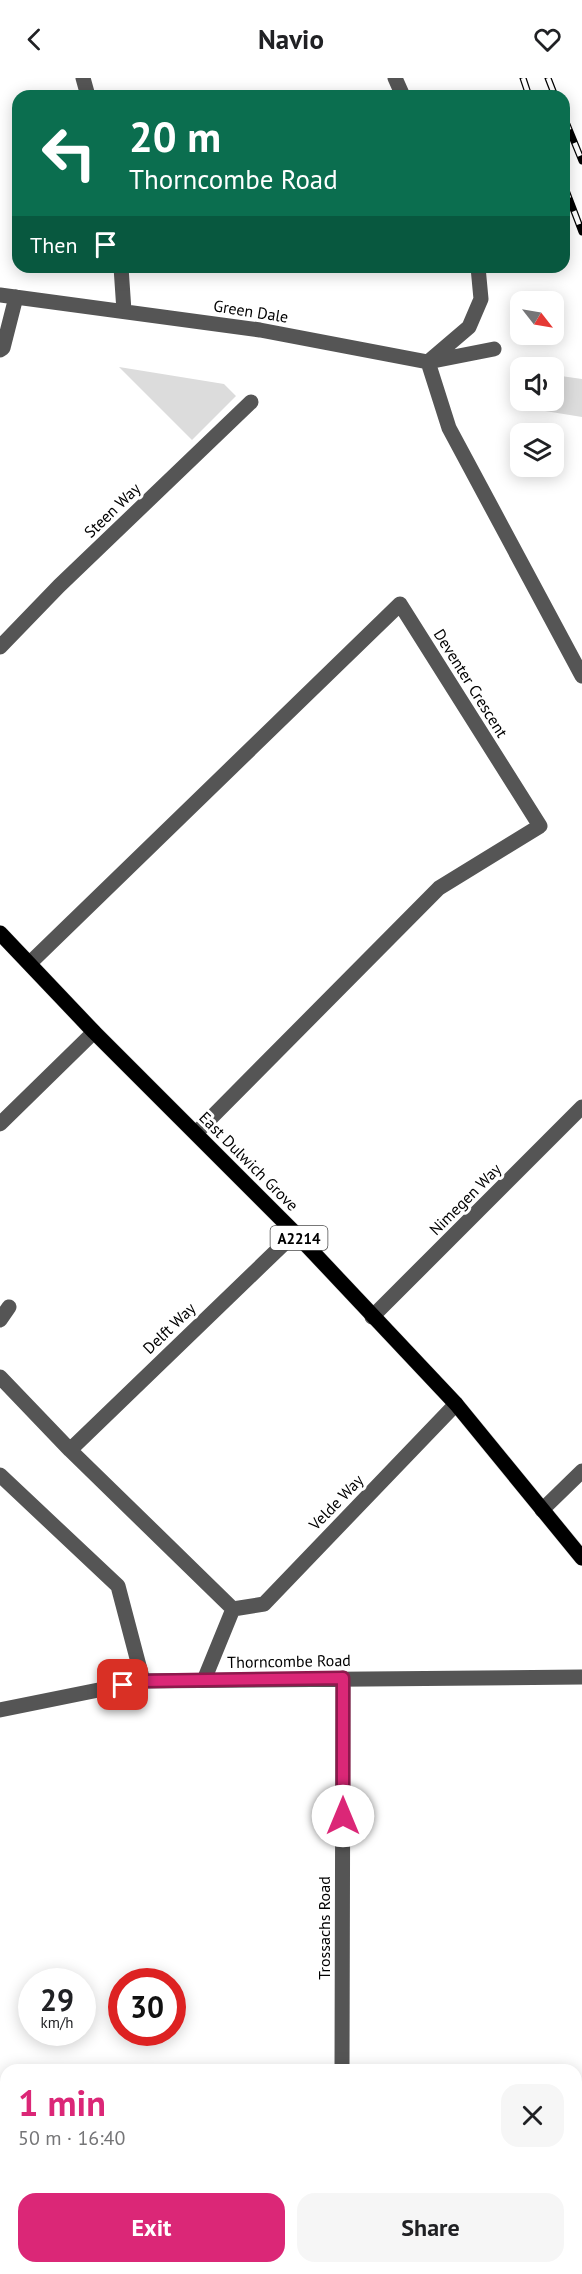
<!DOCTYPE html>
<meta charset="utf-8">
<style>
:root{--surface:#fff;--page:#f6f6f6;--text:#202124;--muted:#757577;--accent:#db2777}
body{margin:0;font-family:"PT Sans",sans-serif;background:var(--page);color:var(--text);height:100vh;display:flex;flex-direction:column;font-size:22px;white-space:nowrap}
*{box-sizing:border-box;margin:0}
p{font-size:20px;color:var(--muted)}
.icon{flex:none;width:33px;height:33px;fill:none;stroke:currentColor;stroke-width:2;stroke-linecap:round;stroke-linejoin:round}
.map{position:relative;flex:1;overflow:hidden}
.details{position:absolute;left:0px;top:1986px;width:582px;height:210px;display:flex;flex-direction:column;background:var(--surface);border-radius:18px 18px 0 0;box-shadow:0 3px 15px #0003}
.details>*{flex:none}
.banner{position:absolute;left:12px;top:12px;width:558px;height:183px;border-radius:18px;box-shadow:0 3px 15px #0003;background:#0b6e4f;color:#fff;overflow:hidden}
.needle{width:39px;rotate:121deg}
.fabs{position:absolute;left:510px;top:213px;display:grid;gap:12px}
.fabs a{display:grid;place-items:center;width:54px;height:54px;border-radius:12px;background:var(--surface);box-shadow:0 3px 15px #0003;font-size:30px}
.speed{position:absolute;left:18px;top:1890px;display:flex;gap:12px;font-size:30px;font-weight:700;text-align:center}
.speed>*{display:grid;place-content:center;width:78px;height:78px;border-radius:50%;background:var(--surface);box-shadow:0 3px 15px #0003;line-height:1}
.speed small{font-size:15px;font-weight:400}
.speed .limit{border:9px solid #d22;background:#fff;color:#111}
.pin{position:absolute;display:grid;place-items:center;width:51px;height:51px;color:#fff;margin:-26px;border-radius:12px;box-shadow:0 3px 9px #0006}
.me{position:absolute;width:66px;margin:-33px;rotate:0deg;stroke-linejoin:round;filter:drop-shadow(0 0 4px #0008)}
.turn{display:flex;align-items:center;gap:21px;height:126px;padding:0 18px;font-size:27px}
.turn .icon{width:78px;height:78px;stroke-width:2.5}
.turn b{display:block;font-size:42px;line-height:51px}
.then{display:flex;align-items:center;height:57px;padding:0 18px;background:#0003;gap:12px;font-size:22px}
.round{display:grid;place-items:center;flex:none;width:63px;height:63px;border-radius:18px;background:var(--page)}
.head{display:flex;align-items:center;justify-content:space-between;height:102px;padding:0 18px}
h1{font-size:36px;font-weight:700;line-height:45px;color:var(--accent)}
.cta{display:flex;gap:12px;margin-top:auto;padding:12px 18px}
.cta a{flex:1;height:69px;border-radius:18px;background:var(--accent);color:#fff;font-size:24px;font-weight:700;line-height:69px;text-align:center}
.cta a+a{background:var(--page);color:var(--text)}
header{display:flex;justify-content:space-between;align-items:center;height:78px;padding:0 18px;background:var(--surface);font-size:27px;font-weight:700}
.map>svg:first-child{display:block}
</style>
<header><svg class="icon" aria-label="back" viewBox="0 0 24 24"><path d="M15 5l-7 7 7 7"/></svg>Navio<svg class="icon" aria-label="heart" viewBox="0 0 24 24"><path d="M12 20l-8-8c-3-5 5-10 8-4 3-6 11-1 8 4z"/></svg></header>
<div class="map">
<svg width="582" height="2196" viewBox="0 0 582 2196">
<rect width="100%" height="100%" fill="#fff"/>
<path fill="#dcdcdc" d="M 119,289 L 224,306 L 236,318 L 192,362 Z
M 554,297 L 582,301 L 582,339 L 539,332 L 534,323 L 554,322 Z"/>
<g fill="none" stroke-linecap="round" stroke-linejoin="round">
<g stroke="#dbdbdb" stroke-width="16">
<path id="major" d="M 0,855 L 94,954 L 295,1155 L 456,1326 L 582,1480"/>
</g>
<path stroke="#555" stroke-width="15" d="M 83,0 L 88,18
M 395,0 L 403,18
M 121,189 L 124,233
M 478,189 L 481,221 L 469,249 L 428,284 L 449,350 L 582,598
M 0,217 L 260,252 L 428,284 L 494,271
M 0,272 L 3,270 L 16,219
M 0,569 L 59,508 L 251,324
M 30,885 L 400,526 L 540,748 L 439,810 L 196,1055
M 0,1046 L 94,954
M 372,1239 L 582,1029
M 0,1242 L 9,1229
M 0,1299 L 70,1372 L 233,1531 L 204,1602
M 70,1372 L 295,1155
M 0,1397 L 118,1508 L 143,1603
M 542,1432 L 582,1393
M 233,1531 L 264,1526 L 456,1326
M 0,1632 L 143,1603 L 582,1599
M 342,1992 L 343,1600
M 341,2196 L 341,2190"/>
<use href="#major" stroke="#000" stroke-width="15"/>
<g stroke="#000" stroke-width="7">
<path id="rail" d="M 523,0 L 529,18
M 548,0 L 555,18
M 564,39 L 582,83
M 564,107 L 582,154"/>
</g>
<use href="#rail" stroke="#fff" stroke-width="4.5" stroke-dasharray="14" stroke-linecap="butt"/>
</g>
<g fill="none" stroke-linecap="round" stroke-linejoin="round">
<g stroke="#8e194d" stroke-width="15">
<path id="route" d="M 123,1607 L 143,1603 L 343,1600 L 343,1738"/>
</g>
<use href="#route" stroke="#db2777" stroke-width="10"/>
</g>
<g text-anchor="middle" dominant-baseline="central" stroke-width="6" stroke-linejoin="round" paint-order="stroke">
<rect fill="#fff" stroke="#4c4c4c" stroke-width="1.5" x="270.5" y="1148" width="57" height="24" rx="4.5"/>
<g font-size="15" font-weight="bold" fill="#000">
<text x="299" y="1160">A2214</text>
</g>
<g font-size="16" fill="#000" stroke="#fff">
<text transform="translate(251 233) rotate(9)">Green Dale</text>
<text transform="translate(112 432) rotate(-44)">Steen Way</text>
<text transform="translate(471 605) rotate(58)">Deventer Crescent</text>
<text transform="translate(249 1083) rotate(45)">East Dulwich Grove</text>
<text transform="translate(465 1121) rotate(-45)">Nimegen Way</text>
<text transform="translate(169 1250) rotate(-44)">Delft Way</text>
<text transform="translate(336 1424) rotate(-46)">Velde Way</text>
<text transform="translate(289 1583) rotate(-1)">Thorncombe Road</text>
<text transform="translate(324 1850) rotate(-90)">Trossachs Road</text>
</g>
</g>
</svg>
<div class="fabs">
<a><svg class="needle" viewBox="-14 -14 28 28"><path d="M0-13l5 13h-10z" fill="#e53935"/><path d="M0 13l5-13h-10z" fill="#757577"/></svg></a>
<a><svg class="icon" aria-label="sound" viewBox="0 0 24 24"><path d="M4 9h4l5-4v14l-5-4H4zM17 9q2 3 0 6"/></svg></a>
<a><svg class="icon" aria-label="layers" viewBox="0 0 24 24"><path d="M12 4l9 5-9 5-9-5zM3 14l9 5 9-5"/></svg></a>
</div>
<div class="speed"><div>29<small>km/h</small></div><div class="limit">30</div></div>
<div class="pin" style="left:123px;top:1607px;background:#d93025"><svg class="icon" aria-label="arrive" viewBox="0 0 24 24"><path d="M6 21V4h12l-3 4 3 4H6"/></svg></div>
<svg class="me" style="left:343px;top:1738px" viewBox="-20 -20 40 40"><circle r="19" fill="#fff"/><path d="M0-13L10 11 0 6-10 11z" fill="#db2777"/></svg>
<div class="banner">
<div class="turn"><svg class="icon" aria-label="left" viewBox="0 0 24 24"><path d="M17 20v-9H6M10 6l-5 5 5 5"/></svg><div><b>20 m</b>Thorncombe Road</div></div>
<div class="then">Then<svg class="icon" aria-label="arrive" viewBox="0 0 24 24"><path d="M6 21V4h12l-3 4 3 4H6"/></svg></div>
</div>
<section class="details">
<div class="head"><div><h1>1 min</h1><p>50 m · 16:40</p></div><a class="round"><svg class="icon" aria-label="close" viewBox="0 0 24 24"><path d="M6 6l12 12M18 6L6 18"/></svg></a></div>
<div class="cta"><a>Exit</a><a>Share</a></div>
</section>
</div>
